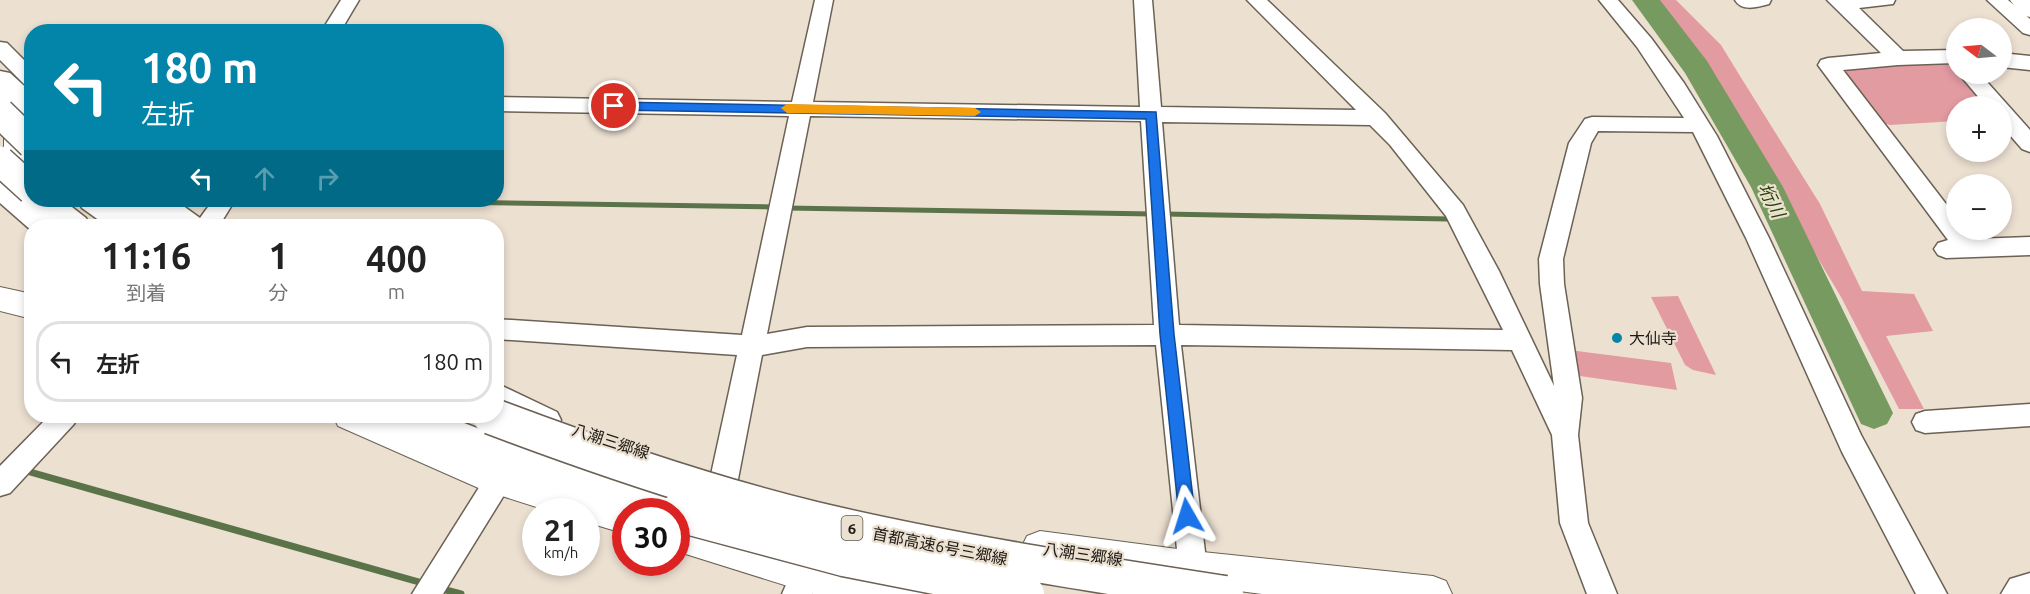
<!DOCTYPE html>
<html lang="ja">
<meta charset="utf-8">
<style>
:root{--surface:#fff;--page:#f6f6f6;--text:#222;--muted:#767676;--line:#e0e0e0}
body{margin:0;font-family:Ubuntu,"Noto Sans JP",sans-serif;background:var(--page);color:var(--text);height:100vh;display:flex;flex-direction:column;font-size:22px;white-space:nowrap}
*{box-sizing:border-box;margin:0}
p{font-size:20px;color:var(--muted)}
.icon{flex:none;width:33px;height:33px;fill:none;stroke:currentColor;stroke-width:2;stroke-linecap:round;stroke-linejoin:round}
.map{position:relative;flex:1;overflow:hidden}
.sheet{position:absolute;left:24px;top:219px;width:480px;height:204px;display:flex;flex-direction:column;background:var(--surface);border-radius:24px;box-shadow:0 3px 9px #0003}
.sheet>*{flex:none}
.banner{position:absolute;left:24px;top:24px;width:480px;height:183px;border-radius:24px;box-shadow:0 3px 9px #0003;background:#0285a8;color:#fff;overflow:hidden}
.needle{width:39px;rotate:286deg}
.buttons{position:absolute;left:1946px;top:18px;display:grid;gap:12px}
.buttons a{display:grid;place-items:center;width:66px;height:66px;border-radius:50%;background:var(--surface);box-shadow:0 3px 9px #0003;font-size:30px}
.speed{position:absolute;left:522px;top:498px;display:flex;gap:12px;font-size:30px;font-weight:700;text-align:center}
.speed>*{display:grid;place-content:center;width:78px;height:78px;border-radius:50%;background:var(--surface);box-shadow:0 3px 9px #0003;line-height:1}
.speed small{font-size:15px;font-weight:400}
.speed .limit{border:9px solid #d22;background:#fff;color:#111}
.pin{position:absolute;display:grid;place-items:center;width:51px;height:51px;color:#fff;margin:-26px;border:3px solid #fff;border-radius:50%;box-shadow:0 2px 6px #0007}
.me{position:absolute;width:66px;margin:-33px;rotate:354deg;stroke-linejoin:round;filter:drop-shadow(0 0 4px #0008)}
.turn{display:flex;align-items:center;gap:21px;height:126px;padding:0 18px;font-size:27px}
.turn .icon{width:78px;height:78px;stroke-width:2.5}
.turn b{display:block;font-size:42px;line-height:51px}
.lanes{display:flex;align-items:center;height:57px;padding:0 18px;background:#0003;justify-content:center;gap:30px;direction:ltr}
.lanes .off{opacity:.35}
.eta{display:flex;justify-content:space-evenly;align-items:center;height:102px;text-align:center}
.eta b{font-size:36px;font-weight:600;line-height:42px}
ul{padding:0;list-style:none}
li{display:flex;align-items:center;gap:18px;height:81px;margin:0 12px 9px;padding:0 6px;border:3px solid var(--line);border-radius:24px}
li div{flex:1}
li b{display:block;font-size:22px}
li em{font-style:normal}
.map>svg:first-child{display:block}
</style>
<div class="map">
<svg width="2030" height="594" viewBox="0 0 2030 594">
<rect width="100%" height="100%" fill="#ece0d1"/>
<path fill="#e39ba2" d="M 1650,0 L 1676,0 L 1721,45 L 1740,76 L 1820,204 L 1862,291 L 1914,294 L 1933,331 L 1886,336 L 1924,409 L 1899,409 L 1841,297 L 1718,91 L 1667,19 Z
M 1946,61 L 1955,64 L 1956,74 L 1963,74 L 1992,106 L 1956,106 L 1956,121 L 1890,125 L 1883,123 L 1845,75 L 1847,70 Z
M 1678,296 L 1716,375 L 1693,370 L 1685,365 L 1651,297 Z
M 1569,350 L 1671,363 L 1677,390 L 1573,375 Z"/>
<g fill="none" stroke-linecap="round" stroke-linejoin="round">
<path stroke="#5b7348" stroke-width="5" d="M 319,200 L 775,207
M 786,208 L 1153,214
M 1164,214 L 1448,219"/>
<path stroke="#5b7348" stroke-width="7" d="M 23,470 L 426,584
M 438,588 L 461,594"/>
<path fill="#769a5f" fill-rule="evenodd" d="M 1632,0 L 1660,0 L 1707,61 L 1783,187 L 1893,413 L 1887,424 L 1874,429 L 1861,424 L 1751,187 L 1685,73 Z"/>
<g stroke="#6b6154" stroke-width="3">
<path id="minor" d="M 341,0 L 359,0 L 340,32 L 321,32 Z
M 815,0 L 833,0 L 813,102 L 1140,107 L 1134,0 L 1152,0 L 1161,107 L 1356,110 L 1247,0 L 1267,0 L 1385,113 L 1463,205 L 1499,271 L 1554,386 L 1540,284 L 1539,259 L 1569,143 L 1585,119 L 1592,117 L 1684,118 L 1637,47 L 1599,0 L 1618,0 L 1651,38 L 1684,83 L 1717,136 L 1769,238 L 1861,435 L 1947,594 L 1916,594 L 1842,452 L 1746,238 L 1693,132 L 1598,131 L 1591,143 L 1563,259 L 1564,284 L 1582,398 L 1578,435 L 1588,523 L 1617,594 L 1587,594 L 1560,523 L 1552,435 L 1512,350 L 1181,345 L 1207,569 L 1203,578 L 1193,582 L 1183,578 L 1179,569 L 1156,345 L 807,347 L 762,355 L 738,479 L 734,488 L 724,491 L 714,488 L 710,479 L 737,355 L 496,339 L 496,319 L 742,335 L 789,116 L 496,111 L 496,97 L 792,102 ZM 810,116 L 1141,121 L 1154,325 L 807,327 L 767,334 ZM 1162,122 L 1370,125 L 1390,145 L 1446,216 L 1503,330 L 1179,325 Z
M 1735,0 L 1771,0 L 1769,4 C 1757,7 1742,12 1735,0 Z
M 1827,0 L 1895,0 L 1893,4 L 1859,8 L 1903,51 L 1956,50 L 1955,63 L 1898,65 L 1843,70 L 1956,217 L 1956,230 L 1966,230 L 1973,239 L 2030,237 L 2030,255 L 1946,258 L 1938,255 L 1934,249 L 1938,243 L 1948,240 L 1818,65 L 1821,60 L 1828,58 L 1881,53 Z
M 1987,0 L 2008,0 L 2030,19 L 2030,35 L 2023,33 Z
M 0,42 L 7,43 L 32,68 L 32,87 L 25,85 L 0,60 Z
M 2001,53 L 2030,56 L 2030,70 L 2001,67 Z
M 1959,74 L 1980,74 L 2030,130 L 2030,152 L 2022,149 L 2001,125 L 2001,106 L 1986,106 Z
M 151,200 L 175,200 L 200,218 L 213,200 L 235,200 L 219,226 L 179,226 L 162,214 Z
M 496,383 L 557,412 L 561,420 L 557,428 L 548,431 L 496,406 Z
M 2030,404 L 2030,426 L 1925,433 L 1916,430 L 1912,422 L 1916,414 L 1925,411 Z
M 49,416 L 78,416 L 74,424 L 10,493 L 0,496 L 0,466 Z
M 500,467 L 510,470 L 514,479 L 443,594 L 412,594 L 490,470 Z
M 805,560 L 815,564 L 819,574 L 812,594 L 782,594 L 795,564 Z
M 2030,573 L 2030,594 L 2001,594 L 2010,579 Z"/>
</g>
<g stroke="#6b6154" stroke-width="2">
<path id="major" d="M 2010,0 L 2030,0 L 2030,17 L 2021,15 Z
M 0,87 L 10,90 L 32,116 L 32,147 L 10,186 L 0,189 L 0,153 L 4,146 L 4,118 L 0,113 Z
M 0,287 L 32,294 L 32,319 L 0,311 Z
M 333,416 L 385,416 L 489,460 L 626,501 L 639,506 L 641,512 L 626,512 L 626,534 L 586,522 L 586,512 L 552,512 L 483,490 L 338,426 Z
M 676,517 L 822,561 L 907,576 L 920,581 L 926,594 L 813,594 L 676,551 Z
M 1040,531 L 1193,551 L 1433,576 L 1446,581 L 1452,594 L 1262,594 L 1040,565 L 1027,560 L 1021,548 L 1027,536 Z"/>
</g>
<g stroke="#6b6154" stroke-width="3">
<path id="highway" d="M 0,71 L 10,73 L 32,93 L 32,119 L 22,116 L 0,96 Z
M 0,174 L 11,177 L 30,194 L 32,192 L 32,200 L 63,200 L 86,218 L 90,226 L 32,226 L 32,231 L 0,203 Z
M 78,200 L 152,200 L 178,218 L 183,226 L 107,226 L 82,208 Z
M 389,416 L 446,416 L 503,438 L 685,500 L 691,512 L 685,524 L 676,528 L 676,512 L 626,513 L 483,463 L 394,427 Z"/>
</g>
<use href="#minor" fill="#fff" fill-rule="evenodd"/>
<use href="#major" fill="#fff" fill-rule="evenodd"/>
<use href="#highway" fill="#fff" fill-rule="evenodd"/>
<g stroke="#6b6154" stroke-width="32" stroke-linecap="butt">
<path id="highway-bridge-far1" d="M 0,113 L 32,144
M 0,161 L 32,190"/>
</g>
<g stroke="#6b6154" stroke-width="39" stroke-linecap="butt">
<path id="highway-bridge" d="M 491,416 C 597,456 704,493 815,520 C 950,552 1088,573 1225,594
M 676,513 L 844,558 L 1026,594"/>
</g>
<use href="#highway-bridge-far1" stroke="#fff" stroke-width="29"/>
<use href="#highway-bridge" stroke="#fff" stroke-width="36"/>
</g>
<path fill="#1a73e8" stroke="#114b97" stroke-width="1.5" d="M 614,102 L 1156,112 L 1174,334 L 1195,516 L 1193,521 L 1187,523 L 1181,521 L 1179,516 L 1160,334 L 1146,119 L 614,110 L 608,106 Z"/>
<path fill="#f59e0b" d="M 787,104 L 975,108 L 981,112 L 975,116 L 787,113 L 781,108 Z"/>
<circle fill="#0285a8" stroke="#ece0d1" stroke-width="2" cx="1617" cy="338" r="6"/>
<g text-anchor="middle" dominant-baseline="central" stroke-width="4.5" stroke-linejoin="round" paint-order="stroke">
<rect fill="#ece0d1" stroke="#5b554d" stroke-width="1.5" x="841.5" y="516" width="21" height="24" rx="4.5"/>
<g font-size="15" font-weight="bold" fill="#1d1914">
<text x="852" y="528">6</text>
</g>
<g font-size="16" fill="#1d1914" stroke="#ece0d1" text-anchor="start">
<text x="1629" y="338">大仙寺</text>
</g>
<g font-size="16" fill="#1d1914" stroke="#ece0d1">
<text transform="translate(611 441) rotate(18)">八潮三郷線</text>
<text transform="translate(940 546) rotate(11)">首都高速6号三郷線</text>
<text transform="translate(1083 554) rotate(8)">八潮三郷線</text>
</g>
<g font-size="18" font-style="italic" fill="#234503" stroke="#ece0d1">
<text transform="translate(1772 200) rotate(63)">垳川</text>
</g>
</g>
</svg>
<div class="buttons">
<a><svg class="needle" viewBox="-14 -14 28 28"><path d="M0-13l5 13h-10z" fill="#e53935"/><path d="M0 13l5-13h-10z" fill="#767676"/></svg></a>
<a>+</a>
<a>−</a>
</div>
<div class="speed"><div>21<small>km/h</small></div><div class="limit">30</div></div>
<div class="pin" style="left:614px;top:106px;background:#d93025"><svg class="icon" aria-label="arrive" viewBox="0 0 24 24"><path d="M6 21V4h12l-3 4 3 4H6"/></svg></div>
<svg class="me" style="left:1187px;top:516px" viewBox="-20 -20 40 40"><path d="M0-17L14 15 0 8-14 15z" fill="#1a73e8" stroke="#fff" stroke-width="4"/></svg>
<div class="banner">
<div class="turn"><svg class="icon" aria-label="left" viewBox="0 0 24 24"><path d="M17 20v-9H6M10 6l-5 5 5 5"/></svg><div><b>180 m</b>左折</div></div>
<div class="lanes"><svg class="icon" aria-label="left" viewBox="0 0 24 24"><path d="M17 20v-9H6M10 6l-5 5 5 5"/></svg><svg class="icon off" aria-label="ahead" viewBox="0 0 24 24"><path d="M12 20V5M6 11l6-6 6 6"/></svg><svg class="icon off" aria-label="right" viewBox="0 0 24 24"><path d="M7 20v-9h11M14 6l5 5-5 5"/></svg></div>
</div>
<section class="sheet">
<div class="eta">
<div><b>11:16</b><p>到着</p></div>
<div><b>1</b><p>分</p></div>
<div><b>400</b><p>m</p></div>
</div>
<ul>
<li><svg class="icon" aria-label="left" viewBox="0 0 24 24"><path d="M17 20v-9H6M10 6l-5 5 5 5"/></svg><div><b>左折</b></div><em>180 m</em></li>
</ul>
</section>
</div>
